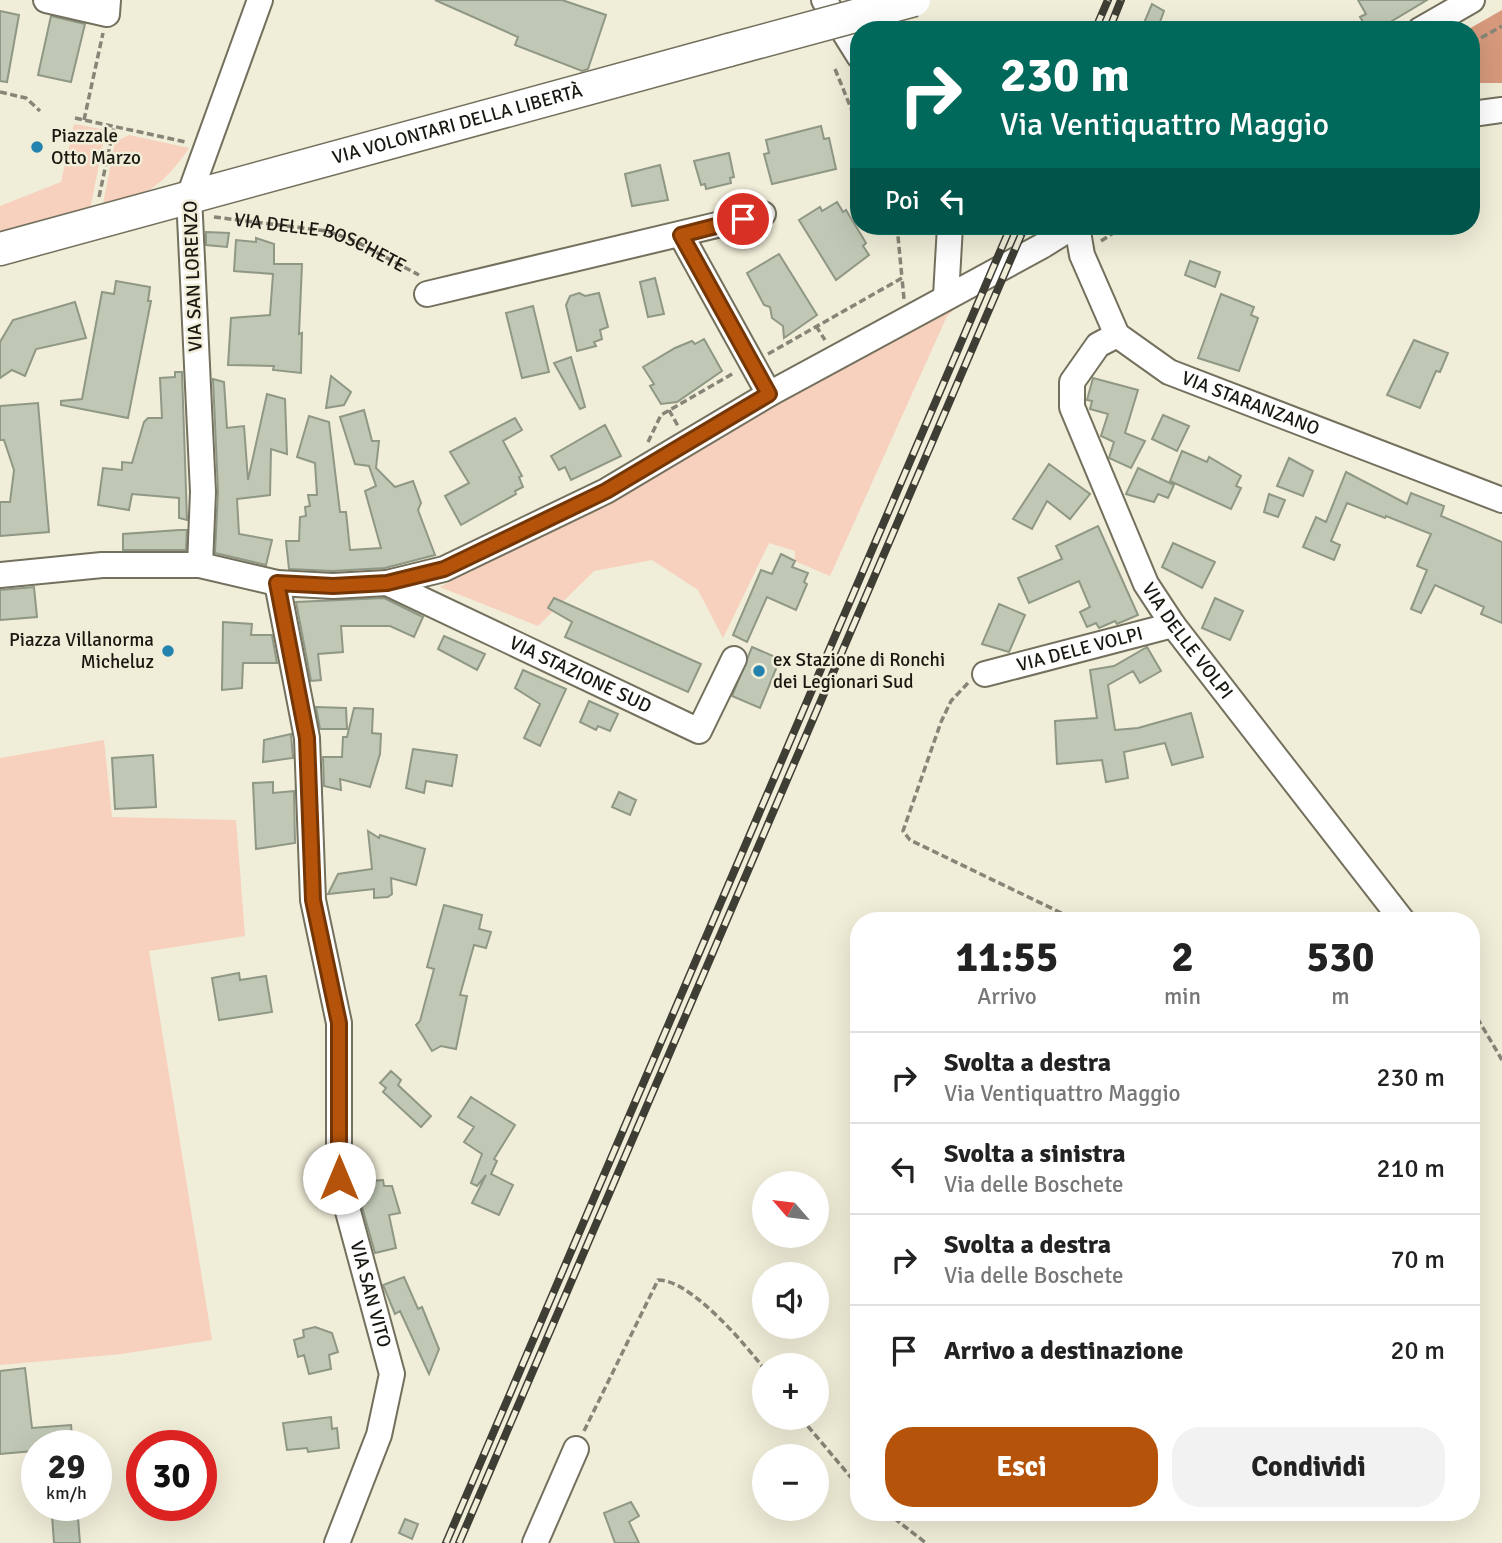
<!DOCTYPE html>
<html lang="it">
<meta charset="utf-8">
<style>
:root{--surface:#fff;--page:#f2f2f2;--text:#222;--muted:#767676;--line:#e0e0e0;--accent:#b45309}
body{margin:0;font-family:Signika,sans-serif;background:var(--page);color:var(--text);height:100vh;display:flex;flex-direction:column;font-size:26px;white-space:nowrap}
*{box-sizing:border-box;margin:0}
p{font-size:23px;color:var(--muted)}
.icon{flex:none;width:38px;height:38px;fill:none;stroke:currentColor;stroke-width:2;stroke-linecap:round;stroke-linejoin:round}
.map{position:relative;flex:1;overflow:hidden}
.side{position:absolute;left:850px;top:912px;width:630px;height:609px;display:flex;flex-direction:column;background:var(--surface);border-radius:28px;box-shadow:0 7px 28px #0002}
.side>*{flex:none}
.banner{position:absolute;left:850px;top:21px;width:630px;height:214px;border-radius:28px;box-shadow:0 7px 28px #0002;background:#00695c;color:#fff;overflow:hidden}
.needle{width:46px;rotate:298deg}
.fabs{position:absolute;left:752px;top:1171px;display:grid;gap:14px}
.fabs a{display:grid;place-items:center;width:77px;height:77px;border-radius:50%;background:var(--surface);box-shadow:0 7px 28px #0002;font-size:35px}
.speed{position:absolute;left:21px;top:1430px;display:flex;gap:14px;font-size:35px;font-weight:700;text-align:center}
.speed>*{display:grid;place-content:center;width:91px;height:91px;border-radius:50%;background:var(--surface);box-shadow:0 7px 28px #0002;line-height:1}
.speed small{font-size:18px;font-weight:400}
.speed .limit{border:10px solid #d22;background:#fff;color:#111}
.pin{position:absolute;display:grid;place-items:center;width:60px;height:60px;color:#fff;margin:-30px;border:4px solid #fff;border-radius:50%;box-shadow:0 2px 7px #0007}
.me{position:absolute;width:77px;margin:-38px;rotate:0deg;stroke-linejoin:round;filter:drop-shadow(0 0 5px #0008)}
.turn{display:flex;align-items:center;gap:24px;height:147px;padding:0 35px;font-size:32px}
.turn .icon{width:91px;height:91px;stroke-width:2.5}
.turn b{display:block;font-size:49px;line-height:60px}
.then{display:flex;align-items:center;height:66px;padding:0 35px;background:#0003;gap:14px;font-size:26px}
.eta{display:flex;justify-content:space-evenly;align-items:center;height:119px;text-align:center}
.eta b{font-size:42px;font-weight:800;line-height:49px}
.primary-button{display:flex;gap:14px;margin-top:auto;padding:14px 35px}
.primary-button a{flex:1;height:80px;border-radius:28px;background:var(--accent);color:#fff;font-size:28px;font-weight:800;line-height:80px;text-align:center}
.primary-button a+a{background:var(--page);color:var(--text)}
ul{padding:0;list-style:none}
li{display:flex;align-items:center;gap:21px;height:91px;padding:0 35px;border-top:2px solid var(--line)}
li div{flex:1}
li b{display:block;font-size:26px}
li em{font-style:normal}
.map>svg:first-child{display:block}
</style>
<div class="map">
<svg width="1502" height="1543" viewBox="0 0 1502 1543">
<rect width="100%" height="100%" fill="#f0edd8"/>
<path fill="#f7d0be" d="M 74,124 L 106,130 L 89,214 L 0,236 L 0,206 L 61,182 Z
M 129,135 L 189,148 C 164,185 144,198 102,209 L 115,142 Z
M 965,299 L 947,316 L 830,576 L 795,561 L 795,551 L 769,543 L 723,638 L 698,590 L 652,560 L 594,571 L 538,626 L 440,587 L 684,457 Z
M 104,740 L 112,817 L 236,820 L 245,936 L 149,951 L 212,1340 L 121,1354 L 0,1365 L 0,758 Z"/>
<path fill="#d6997c" d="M 1502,10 L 1502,83 L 1472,83 L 1472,30 L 1467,30 Z"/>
<path fill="#c0c8b5" stroke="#8f9785" stroke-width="2" d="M 435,0 L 562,0 L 606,15 L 588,69 L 582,71 L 515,45 L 518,37 Z
M 1358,0 L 1427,0 L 1377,30 L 1368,30 L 1360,17 L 1366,14 Z
M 1152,4 L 1164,11 L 1157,30 L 1141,30 Z
M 0,11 L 19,15 L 7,82 L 0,81 Z
M 51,16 L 85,24 L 71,82 L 38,75 Z
M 821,126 L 824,139 L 829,138 L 836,169 L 772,184 L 764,154 L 769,153 L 766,140 Z
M 729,153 L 734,177 L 730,178 L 731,183 L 706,189 L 705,184 L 701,185 L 694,161 Z
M 660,165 L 668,200 L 632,206 L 625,174 Z
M 837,202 L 843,212 L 846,210 L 866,243 L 863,246 L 869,255 L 836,280 L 799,220 L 820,207 L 822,211 Z
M 206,232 L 229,233 L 227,247 L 206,245 Z
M 256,238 L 274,244 L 274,264 L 302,264 L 299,334 L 302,333 L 301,373 L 273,370 L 274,366 L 228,365 L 231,318 L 270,315 L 273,274 L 234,271 L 236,240 L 256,242 Z
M 779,254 L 817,315 L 784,338 L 783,326 L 772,318 L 770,307 L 764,305 L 747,273 Z
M 1190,261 L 1220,272 L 1215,287 L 1185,275 Z
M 655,278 L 664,314 L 648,317 L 640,282 Z
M 116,281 L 150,287 L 148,301 L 151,301 L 128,418 L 61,405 L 61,401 L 82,399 L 102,292 L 114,294 Z
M 579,293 L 585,296 L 599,293 L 608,327 L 600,330 L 602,339 L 594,342 L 596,346 L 577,351 L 566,305 L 570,296 Z
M 1221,294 L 1254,307 L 1251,315 L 1258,318 L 1239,371 L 1198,358 Z
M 75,302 L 86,338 L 36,349 L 25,376 L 12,370 L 0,378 L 0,342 L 13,320 Z
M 533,306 L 549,372 L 522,378 L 506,313 Z
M 704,339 L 722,371 L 677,402 L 661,404 L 650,386 L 654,384 L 643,367 L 675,348 L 692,341 L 695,344 Z
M 1414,340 L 1448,353 L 1440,372 L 1436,371 L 1420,408 L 1387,395 Z
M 571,357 L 585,407 L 580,409 L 554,363 Z
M 175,372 L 182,372 L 187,520 L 179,518 L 179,498 L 132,494 L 129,510 L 98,505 L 103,468 L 122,470 L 122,462 L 132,463 L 144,422 L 148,418 L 162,418 L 160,378 L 175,377 Z
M 331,376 L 351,392 L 344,405 L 326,408 Z
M 1093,378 L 1138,390 L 1125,433 L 1145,441 L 1131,468 L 1109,458 L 1114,442 L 1101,436 L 1108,414 L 1090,409 L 1092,401 L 1087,400 Z
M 213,379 L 224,382 L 227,428 L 244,426 L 248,480 L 267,394 L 285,399 L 287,454 L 271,449 L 270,495 L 237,499 L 239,534 L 272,540 L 266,565 L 215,553 L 218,491 Z
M 38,403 L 49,532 L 0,536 L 0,502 L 10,502 L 14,470 L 4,440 L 0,440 L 0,406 Z
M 364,410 L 372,441 L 379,441 L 376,468 L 395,487 L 413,481 L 421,503 L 418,510 L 435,555 L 385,568 L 333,571 L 289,569 L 286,541 L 299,541 L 300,517 L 306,516 L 305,507 L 310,506 L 308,495 L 317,495 L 315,463 L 297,457 L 309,416 L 329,422 L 340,512 L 346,512 L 350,550 L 381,548 L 365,491 L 376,486 L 369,466 L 355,464 L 340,417 Z
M 1163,415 L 1189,426 L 1177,451 L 1152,439 Z
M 515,418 L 522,430 L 503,441 L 522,476 L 519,477 L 523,487 L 515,491 L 516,494 L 461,525 L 445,496 L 469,483 L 450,452 Z
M 605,425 L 621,456 L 571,480 L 565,467 L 559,470 L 551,456 Z
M 1182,451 L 1207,462 L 1209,457 L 1241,476 L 1236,486 L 1241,488 L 1231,509 L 1170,481 Z
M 1289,458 L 1313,471 L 1303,496 L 1277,486 Z
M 1049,464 L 1090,494 L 1070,519 L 1047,501 L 1032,529 L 1013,519 Z
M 1138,468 L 1174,485 L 1168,498 L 1158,494 L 1154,502 L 1126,494 Z
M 1346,472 L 1407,504 L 1411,493 L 1444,506 L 1441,516 L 1502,542 L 1502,623 L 1481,614 L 1484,607 L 1435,585 L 1421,613 L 1411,609 L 1427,570 L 1417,566 L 1431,534 L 1386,516 L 1385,518 L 1347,503 L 1331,541 L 1340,545 L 1334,560 L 1303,547 L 1316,517 L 1326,522 Z
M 1269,494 L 1285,500 L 1278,517 L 1264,512 Z
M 1098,526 L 1138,615 L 1117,624 L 1115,621 L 1099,628 L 1096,623 L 1087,627 L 1080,612 L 1090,607 L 1079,581 L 1029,603 L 1018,578 L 1062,559 L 1056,546 Z
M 179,530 L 187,530 L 186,550 L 123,550 L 123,534 Z
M 1173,543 L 1215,562 L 1202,588 L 1162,567 Z
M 781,554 L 795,561 L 792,567 L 808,573 L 804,582 L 807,584 L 796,610 L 767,597 L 747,642 L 733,635 L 761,570 L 772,574 Z
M 34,587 L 37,617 L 0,620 L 0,590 Z
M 384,598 L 423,617 L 414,637 L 390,626 L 341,626 L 343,652 L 318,654 L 321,680 L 311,681 L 296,602 Z
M 554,598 L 701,664 L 688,692 L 565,637 L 572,622 L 548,608 Z
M 1215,598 L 1243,611 L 1230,640 L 1202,628 Z
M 999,604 L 1025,615 L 1009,652 L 982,644 Z
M 223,622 L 252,624 L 251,635 L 272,635 L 277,663 L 243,663 L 242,688 L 222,690 Z
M 444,636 L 485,654 L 477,670 L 438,649 Z
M 752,647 L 780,659 L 760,708 L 732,696 Z
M 1147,647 L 1161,671 L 1140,683 L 1133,671 L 1108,685 L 1115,730 L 1138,728 L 1191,713 L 1203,757 L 1172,765 L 1165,743 L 1124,752 L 1128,778 L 1106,782 L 1102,760 L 1057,764 L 1055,721 L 1097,718 L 1090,670 L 1114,666 Z
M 523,670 L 566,689 L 540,746 L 524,738 L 540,704 L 515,688 Z
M 589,701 L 618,714 L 610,731 L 598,726 L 596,730 L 580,722 Z
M 316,707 L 346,708 L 347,729 L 320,729 Z
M 354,708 L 373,709 L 372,733 L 381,734 L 380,754 L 370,787 L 340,779 L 341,790 L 324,786 L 323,757 L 342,757 L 343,737 L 347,737 Z
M 291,734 L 293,758 L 263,762 L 264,740 Z
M 413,749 L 457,755 L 452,786 L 426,781 L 424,793 L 406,788 Z
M 153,755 L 156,807 L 115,809 L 112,758 Z
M 273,782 L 273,793 L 294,791 L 295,843 L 256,849 L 253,783 Z
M 619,792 L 636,800 L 630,815 L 612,807 Z
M 368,831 L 379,838 L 380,835 L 425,849 L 416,885 L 391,878 L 392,894 L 388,897 L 374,898 L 374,889 L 328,894 L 338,874 L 372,869 Z
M 444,905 L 482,915 L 479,929 L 491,932 L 486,948 L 474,945 L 460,995 L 467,996 L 456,1049 L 441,1046 L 432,1051 L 416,1025 L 420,1021 L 434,969 L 427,967 Z
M 239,973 L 240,980 L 266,976 L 272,1012 L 219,1020 L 212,978 Z
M 391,1071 L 401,1080 L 398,1085 L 431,1116 L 421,1127 L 383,1092 L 386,1088 L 380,1083 Z
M 471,1097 L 515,1125 L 494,1159 L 497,1161 L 491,1174 L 513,1185 L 499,1215 L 472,1203 L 486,1175 L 477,1186 L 471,1183 L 482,1154 L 464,1142 L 474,1127 L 458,1117 Z
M 383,1180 L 384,1186 L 392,1186 L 400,1213 L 389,1215 L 396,1248 L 375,1253 L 355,1182 Z
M 404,1277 L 418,1309 L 422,1307 L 439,1349 L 429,1374 L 400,1311 L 395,1314 L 383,1285 Z
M 315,1327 L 332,1333 L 338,1352 L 329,1355 L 331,1369 L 309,1374 L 304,1355 L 298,1357 L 294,1340 L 304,1337 L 303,1330 Z
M 25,1368 L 32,1428 L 71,1425 L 73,1446 L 33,1446 L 33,1451 L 0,1454 L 0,1371 Z
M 331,1417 L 332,1429 L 337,1428 L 339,1448 L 308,1452 L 307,1448 L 287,1450 L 283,1423 Z
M 631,1502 L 639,1516 L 629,1522 L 639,1543 L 615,1543 L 604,1513 Z
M 55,1505 L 77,1505 L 80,1543 L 54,1543 L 52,1515 L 55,1515 Z
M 405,1519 L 418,1524 L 412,1539 L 399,1533 Z"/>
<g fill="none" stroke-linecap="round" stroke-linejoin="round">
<g stroke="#73705d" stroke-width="28">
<g id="minor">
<path d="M 46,0 L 107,14 L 108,0"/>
<path d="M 824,0 L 859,56"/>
<path d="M 1420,30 L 1472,0"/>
<path d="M 1472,114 L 1502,110"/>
<path id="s2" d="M 1077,226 L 1082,255 L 1117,335 L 1169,372 L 1502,500"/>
<path d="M 681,235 L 769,394"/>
<path d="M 427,294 L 763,214"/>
<path d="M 946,296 L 950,226"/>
<path id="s3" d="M 1117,335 L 1098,345 L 1072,382 L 1072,407 L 1146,584 L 1173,625 L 1402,920"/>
<path d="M 200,565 L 203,492 L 189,196 L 260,0"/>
<path d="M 0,575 L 102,565 L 200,565 L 277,583 L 333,586 L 387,583 L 444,569 L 606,491 L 769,394 L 1042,246 L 1074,226"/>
<path id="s4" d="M 277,583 L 307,738 L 313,900 L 339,1023 L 339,1178 L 392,1374 L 379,1435 L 337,1543"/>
<path id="s5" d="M 387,583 L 699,731 L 734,659"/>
<path id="s6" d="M 985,674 L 1173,625"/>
<path d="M 535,1543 L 576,1449"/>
</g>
</g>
<g stroke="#73705d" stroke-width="35">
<g id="major">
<path id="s7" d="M 0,249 L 729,50"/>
</g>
</g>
<g stroke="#878577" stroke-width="3.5" stroke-dasharray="7 3.5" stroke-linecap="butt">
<path d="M 1472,43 L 1502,26"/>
<path d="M 835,69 L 859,128"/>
<path d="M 0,92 L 26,98 L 40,111"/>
<path d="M 75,118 L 186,142"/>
<path d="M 84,120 L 103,33"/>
<path d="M 99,197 L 114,127"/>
<path id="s1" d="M 214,217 L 327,231 L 355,241 L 419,275"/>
<path d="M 897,226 L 902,278"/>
<path d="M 1101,241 L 1124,226"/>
<path d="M 816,326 L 825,340"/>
<path d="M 768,354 L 902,278 L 904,299"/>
<path d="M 669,410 L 678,426"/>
<path d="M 648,442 L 661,415 L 734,373"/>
<path d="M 968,683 L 951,701 L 941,722 L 903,831 L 910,840 L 1076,920"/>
<path d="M 1472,1009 L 1502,1060"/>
<path d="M 801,1418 L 859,1487"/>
<path d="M 584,1431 L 658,1280 C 690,1279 746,1345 765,1370"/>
<path d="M 886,1512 L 926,1543"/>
</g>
<use href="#minor" stroke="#fff" stroke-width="24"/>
<use href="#major" stroke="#fff" stroke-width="32"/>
<g stroke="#3f3e35" stroke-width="8">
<path id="rail" d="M 1095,30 L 1108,0
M 1109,30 L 1121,0
M 446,1543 L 1011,226
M 459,1543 L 1025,226"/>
</g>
<use href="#rail" stroke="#f0edd8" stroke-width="5" stroke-dasharray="16" stroke-linecap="butt"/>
<g stroke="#73705d" stroke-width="35" stroke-linecap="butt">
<path id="major-bridge" d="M 729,50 L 914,0"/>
</g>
<use href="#major-bridge" stroke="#fff" stroke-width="32"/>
</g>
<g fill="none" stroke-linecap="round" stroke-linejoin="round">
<g stroke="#753606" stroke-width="18">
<path id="route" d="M 339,1178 L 339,1023 L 313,900 L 307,738 L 277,583 L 333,586 L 387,583 L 444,569 L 606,491 L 769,394 L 681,235 L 743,219"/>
</g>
<use href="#route" stroke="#b45309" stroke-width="12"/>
</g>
<g fill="#2383ae" stroke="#f0edd8" stroke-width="2.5">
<circle cx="37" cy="147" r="7"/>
<circle cx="168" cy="651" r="7"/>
<circle cx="759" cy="671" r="7"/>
</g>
<g text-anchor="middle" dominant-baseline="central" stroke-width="5" stroke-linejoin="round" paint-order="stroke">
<g font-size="19" fill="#191811" stroke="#f0edd8">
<text stroke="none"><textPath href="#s7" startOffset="474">VIA VOLONTARI DELLA LIBERTÀ</textPath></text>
<text stroke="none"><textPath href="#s1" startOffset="110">VIA DELLE BOSCHETE</textPath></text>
<text transform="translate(193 276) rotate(-92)">VIA SAN LORENZO</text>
<text stroke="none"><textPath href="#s2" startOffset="268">VIA STARANZANO</textPath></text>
<text stroke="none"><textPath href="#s3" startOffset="354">VIA DELLE VOLPI</textPath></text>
<text stroke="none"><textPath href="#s6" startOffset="98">VIA DELE VOLPI</textPath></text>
<text stroke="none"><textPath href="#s5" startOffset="214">VIA STAZIONE SUD</textPath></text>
<text stroke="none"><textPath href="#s4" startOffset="721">VIA SAN VITO</textPath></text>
</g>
<g font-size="19" fill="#191811" stroke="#f0edd8" text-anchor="start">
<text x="51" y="136">Piazzale<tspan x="51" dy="22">Otto Marzo</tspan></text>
<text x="154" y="640" text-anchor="end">Piazza Villanorma<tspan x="154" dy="22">Micheluz</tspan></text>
<text x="773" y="660">ex Stazione di Ronchi<tspan x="773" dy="22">dei Legionari Sud</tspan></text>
</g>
</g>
</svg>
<div class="fabs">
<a><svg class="needle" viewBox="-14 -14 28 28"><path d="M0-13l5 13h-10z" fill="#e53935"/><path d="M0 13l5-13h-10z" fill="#767676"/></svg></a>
<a><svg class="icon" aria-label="sound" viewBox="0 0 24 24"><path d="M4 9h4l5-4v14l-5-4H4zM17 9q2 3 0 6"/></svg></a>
<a>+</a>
<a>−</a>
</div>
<div class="speed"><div>29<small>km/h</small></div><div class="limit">30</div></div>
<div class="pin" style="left:743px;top:219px;background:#d93025"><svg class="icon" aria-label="arrive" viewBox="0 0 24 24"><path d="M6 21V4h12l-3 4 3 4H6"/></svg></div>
<svg class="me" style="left:339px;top:1178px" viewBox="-20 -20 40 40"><circle r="19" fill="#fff"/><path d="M0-13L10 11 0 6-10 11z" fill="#b45309"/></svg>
<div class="banner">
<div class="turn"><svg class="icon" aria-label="right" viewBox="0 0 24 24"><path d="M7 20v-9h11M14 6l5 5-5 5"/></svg><div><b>230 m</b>Via Ventiquattro Maggio</div></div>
<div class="then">Poi<svg class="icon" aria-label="left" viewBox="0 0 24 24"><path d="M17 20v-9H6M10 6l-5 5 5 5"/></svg></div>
</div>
<section class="side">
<div class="eta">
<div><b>11:55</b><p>Arrivo</p></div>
<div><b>2</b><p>min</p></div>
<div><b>530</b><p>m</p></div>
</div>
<ul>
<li><svg class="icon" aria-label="right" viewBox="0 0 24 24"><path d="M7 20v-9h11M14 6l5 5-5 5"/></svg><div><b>Svolta a destra</b><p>Via Ventiquattro Maggio</p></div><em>230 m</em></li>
<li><svg class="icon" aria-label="left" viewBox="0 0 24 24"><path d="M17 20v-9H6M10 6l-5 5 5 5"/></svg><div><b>Svolta a sinistra</b><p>Via delle Boschete</p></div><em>210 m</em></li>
<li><svg class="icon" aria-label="right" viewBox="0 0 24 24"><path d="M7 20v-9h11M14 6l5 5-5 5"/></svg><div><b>Svolta a destra</b><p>Via delle Boschete</p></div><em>70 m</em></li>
<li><svg class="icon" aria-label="arrive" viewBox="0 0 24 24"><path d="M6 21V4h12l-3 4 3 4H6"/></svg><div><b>Arrivo a destinazione</b></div><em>20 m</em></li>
</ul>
<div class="primary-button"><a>Esci</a><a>Condividi</a></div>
</section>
</div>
